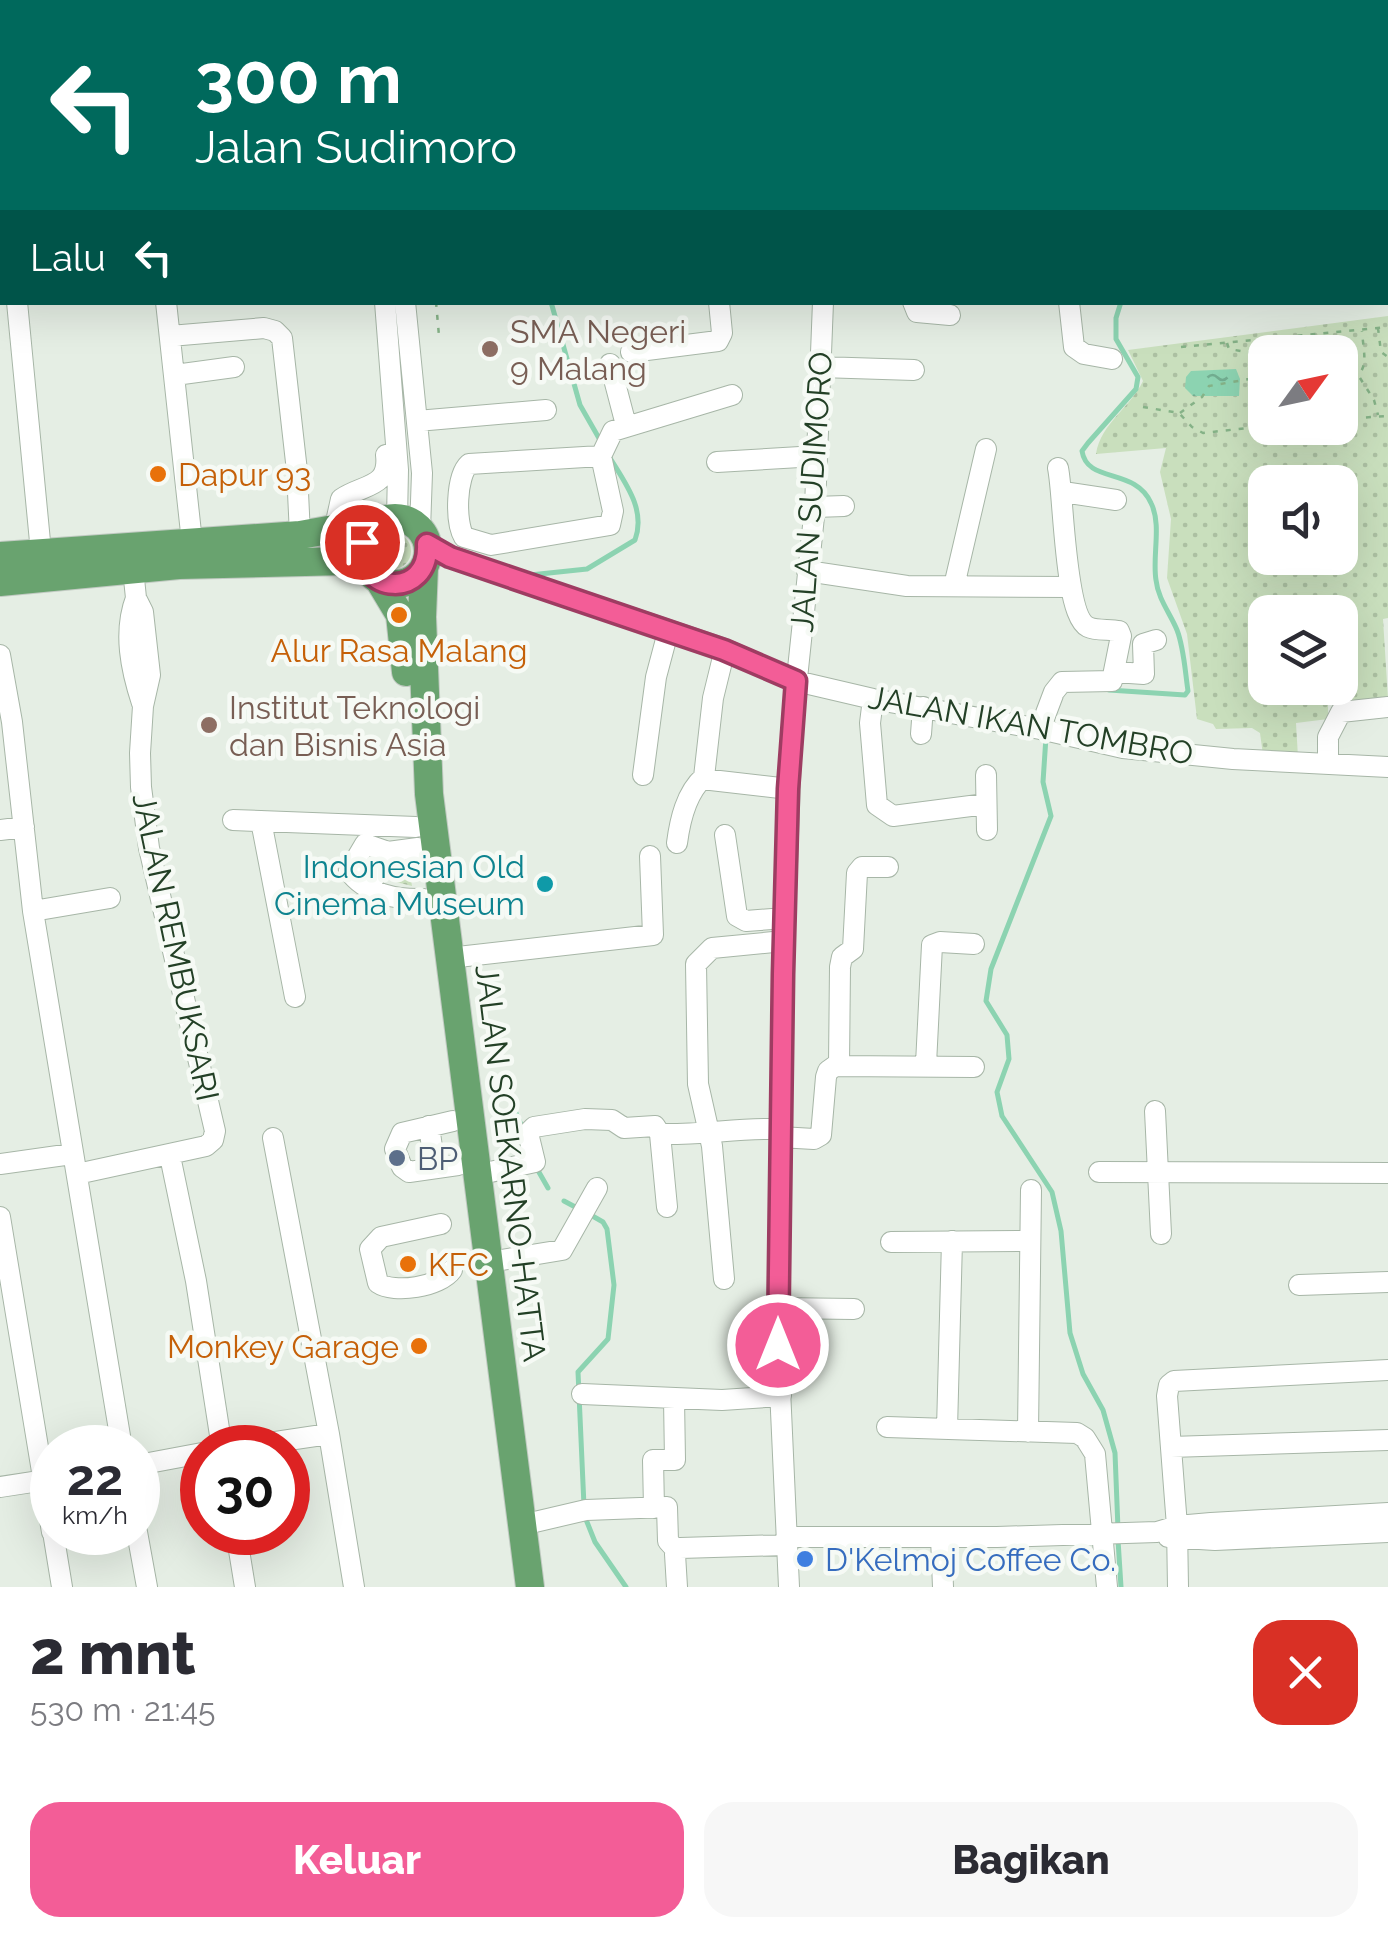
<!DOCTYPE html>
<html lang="id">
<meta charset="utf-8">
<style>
:root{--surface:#fff;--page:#f7f7f7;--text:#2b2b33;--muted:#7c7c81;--accent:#f35d97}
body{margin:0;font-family:Raleway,sans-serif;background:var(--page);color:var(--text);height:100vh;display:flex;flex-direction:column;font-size:38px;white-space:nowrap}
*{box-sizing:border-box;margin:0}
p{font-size:32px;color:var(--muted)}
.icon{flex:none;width:55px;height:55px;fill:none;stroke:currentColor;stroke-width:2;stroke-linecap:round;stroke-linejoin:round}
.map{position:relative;height:1587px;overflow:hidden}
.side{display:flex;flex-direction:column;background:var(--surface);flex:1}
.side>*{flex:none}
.banner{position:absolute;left:0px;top:0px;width:1390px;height:305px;box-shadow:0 10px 40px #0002;background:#00695c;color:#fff;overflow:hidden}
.needle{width:65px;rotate:57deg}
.tools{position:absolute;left:1248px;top:335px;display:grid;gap:20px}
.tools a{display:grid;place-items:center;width:110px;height:110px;border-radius:20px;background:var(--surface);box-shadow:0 10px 40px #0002;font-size:50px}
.speed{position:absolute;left:30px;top:1425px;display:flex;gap:20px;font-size:50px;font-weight:700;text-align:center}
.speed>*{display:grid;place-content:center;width:130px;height:130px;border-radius:50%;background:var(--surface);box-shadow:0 10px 40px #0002;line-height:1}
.speed small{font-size:25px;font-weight:400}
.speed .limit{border:15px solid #d22;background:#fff;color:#111}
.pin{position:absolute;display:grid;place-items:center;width:85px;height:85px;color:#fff;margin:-42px;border:5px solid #fff;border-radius:50%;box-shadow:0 2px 10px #0007}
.me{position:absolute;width:110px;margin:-55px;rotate:0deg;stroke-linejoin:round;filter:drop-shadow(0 0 8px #0008)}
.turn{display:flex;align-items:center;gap:35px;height:210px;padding:0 30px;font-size:45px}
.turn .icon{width:130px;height:130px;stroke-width:2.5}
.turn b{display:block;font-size:70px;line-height:85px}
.then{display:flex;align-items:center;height:95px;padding:0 30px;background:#0003;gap:20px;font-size:38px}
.round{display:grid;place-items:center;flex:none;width:105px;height:105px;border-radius:30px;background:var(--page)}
.headline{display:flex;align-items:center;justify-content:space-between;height:170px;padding:0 30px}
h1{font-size:60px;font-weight:800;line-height:75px}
.primary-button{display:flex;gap:20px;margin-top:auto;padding:20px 30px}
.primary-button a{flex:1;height:115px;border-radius:30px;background:var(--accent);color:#fff;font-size:40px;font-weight:800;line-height:115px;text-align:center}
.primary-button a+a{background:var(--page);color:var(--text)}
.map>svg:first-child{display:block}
</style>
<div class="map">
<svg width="1388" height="1587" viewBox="0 0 1388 1587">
<defs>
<pattern id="green-dots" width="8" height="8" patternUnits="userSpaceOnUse" patternTransform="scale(2.5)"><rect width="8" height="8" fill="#c9dfbd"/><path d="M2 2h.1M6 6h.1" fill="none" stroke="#acc0a2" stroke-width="1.8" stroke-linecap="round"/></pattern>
<pattern id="water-ripples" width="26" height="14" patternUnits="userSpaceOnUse" patternTransform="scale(2.5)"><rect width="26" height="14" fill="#8cd3b1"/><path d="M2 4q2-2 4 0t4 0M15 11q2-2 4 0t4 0" fill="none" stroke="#72ad90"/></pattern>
</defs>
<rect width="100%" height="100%" fill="#e5eee4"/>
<path fill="url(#green-dots)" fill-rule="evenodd" d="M 1388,316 L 1388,618 L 1383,619 L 1388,699 L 1328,704 L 1328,719 L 1296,723 L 1298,757 L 1263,755 L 1260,733 L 1252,728 L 1216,729 L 1213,724 L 1197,719 L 1187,634 L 1167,578 L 1171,519 L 1160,472 L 1166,448 L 1096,454 C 1101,423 1130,408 1143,381 L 1128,350 ZM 1265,352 L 1340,352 L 1340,428 L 1265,428 ZM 1265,482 L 1340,482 L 1340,558 L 1265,558 ZM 1265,612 L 1340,612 L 1340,688 L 1265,688 Z
M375 551a18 18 0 1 1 36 0a18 18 0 1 1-36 0Z
M 408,862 L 412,886 L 396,882 L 391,875 L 393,865 Z"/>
<path fill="url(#water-ripples)" d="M 1236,369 L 1240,379 L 1239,396 L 1193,396 L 1185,388 L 1186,377 L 1191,371 Z"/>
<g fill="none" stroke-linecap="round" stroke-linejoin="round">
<path stroke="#8cd3b1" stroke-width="5" d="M 529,0 L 529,2
M 1167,0 L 1168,2
M 551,302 L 580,405 L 600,440
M 530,575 L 587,569 L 635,540 C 646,510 626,484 610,458
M 1109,690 L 1185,695 L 1188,691 C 1185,671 1184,648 1177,630 C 1170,613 1158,599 1156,580 C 1152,556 1162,525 1151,503 C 1135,467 1087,484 1082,451 L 1088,443 L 1136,389 L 1138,377 L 1116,339 L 1116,318 L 1121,302
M 1046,737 L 1043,782 L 1051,816 L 991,969 L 986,1001 L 1007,1035 L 1009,1059 L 997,1092 L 1002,1116 L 1052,1192 L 1061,1231 L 1070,1333 L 1083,1374 L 1103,1410 L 1115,1453 L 1118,1529
M 512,1104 L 523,1129
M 536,1167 L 548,1188
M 564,1201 L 579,1209
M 584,1506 L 578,1372 L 608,1339 L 614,1285 L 607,1229 L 603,1222 L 589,1214
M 585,1517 L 595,1542 L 626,1587
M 1118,1540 L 1121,1587"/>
<g stroke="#a7b6a7" stroke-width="22">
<path id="minor" d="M 58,0 L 71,0
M 364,0 L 364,2
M 384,0 L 385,2
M 825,0 L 825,2
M 966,0 L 967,2
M 1048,0 L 1048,2
M 1186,0 L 1186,2
M 472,2 L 474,0
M 721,2 L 750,0
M 0,67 L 2,67
M 0,161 L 2,182
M 17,302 L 41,552
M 166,302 L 192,542
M 385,302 L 398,470 L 397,518
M 405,302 L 422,473 L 420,530
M 913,302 L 917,312 L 950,315
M 1069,302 L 1074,347 L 1084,354 L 1112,359
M 170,336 L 264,328 L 275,331 L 282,338 L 297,471 L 300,535
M 631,352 L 718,341 L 722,333 L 719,302
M 610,364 L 626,425
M 820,367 L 914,370
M 175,375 L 234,367
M 417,421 L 546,410
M 601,456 L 469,464 C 456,476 455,522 464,537 L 491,545 L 610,525 L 613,511 L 601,456 L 613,431 L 732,395
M 717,462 L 817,456
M 1063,492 L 1116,500
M 815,507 L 844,506
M 334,531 L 341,499 C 363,484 390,488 386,455
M 427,544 L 450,557 L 725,649 L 796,681 L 873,699 L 1040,729 L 1123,748 L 1233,759 L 1388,767
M 807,571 L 907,586 L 1070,587
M 954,586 L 986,449
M 136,598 C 123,632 131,670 142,703
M 0,655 L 12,722 L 33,911 L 122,1448
M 1115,672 L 1144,674 L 1143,644 L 1156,640
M 873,699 L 870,723 L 877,805 L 893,816 L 986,804
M 1040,729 L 1054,692 L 1062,682 L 1112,681 L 1121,636 L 1119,631 C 1110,629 1096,631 1088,627 C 1064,615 1064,496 1058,468
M 921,734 L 923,707
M 1328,764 L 1328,737 L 1341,712 L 1388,707
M 643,775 L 656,677 L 668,632
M 986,775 L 987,830
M 702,779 L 789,789
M 233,820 L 416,827
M 261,821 L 295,997
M 0,830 L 24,827
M 725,835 L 737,916 L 746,921 L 785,918
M 677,843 C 680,820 686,793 704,777 L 713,698 L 725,649
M 418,848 L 388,852 L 365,844 L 349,871 C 365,894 398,900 424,899
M 369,887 L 388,852
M 33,911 L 110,898
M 449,958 L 653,935 L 650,856
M 926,1064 L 932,945 L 940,942 L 974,944
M 839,1065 L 840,967 L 842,957 L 853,949 L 857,873 L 862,867 L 888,867
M 1155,1111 L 1161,1234
M 453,1121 L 402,1133 L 395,1149 L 402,1167 L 409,1172 L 458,1165
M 429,1126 L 435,1168
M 660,1134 L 667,1207
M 780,1137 L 814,1139 L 821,1135 L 826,1077 L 828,1071 L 835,1066 L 974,1067
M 273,1138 L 329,1434 L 354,1587
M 170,1156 L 196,1281 L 222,1448
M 0,1164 L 72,1154
M 1099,1172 L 1388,1173
M 77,1174 L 206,1146 L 213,1140 L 215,1131 L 149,848 L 141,787 L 140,753 L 143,706 L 150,675 L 143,612 L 136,598 L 133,569
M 477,1175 L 535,1162 L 528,1133 L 534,1127 L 585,1119 L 612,1120 L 624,1128 L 655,1126 L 660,1134 C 701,1135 739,1128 780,1129
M 0,1217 L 52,1532
M 441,1224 L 381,1237 L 370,1249 L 378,1283 C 394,1294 440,1287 452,1270
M 891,1242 L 1030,1241
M 489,1262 L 562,1250 L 597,1188
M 724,1279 L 712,1146 L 698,1084 L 696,964 L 712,948 L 784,941
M 1299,1285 L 1388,1282
M 778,1308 L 854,1309
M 582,1394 L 722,1400 L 781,1396
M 887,1427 L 1077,1433 L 1085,1438 L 1095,1454 L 1107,1587
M 947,1429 L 952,1241
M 1028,1432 L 1031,1190
M 1171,1447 L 1388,1440
M 234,1448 L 329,1434
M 138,1465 L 202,1453
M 0,1487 L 52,1479
M 654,1508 L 653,1460 L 675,1460 L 674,1399
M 522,1525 L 586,1510 L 667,1507 L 668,1541 L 677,1551
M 53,1532 L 62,1587
M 137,1532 L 147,1587
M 236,1532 L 245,1587
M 786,1537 L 997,1537 L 1157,1532 L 1177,1526 L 1211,1523 L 1388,1513
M 941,1537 L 943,1587
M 1168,1537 L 1215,1540 L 1388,1532
M 677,1587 L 675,1554 L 680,1548 L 785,1545
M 789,1587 L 778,1345 L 783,973 L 792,726 L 815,507 L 823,302
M 1178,1587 L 1177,1526 L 1167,1396 L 1169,1385 L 1174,1381 L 1388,1370"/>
</g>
<g stroke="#c1cac2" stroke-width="30">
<path id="major" d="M362 551a33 33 0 1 1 66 0a33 33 0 1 1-66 0Z
M 0,556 L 300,535 L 379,521
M 424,567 L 422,617 L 429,794 L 530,1587
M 379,580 L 400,615 L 406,672
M 0,582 L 179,565 L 346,561 L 366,569"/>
</g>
<path stroke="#85b287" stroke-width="2.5" stroke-dasharray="5 8" stroke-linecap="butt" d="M 436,302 L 439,336
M 1378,328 L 1381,352 L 1388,357
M 1297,339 L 1300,352
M 1227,343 L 1229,349 L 1258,354
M 1181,347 L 1388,327
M 1360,378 L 1374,400 L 1378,415
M 1340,383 C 1372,375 1364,359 1362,331
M 1143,407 L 1179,413 L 1192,427 L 1203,433 L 1265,426
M 1180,413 L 1202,397 L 1209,386 L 1261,377
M 1340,419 L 1388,416
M 1265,423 L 1259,355 L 1265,338"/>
<use href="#minor" stroke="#fff" stroke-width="20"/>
<use href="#major" stroke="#69a36f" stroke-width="28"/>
</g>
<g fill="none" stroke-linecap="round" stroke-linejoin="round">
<g stroke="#9e3c62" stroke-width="25">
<path id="route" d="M 362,542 C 356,595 430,600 427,544 L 450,557 L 724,650 L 796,681 L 788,789 L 783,974 L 778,1345"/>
</g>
<use href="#route" stroke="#f35d97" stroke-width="18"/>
</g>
<g fill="#8d6e63" stroke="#f6faf5" stroke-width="4">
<circle cx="490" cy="349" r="10"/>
<circle cx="209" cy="725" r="10"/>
</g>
<g fill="#e8710a" stroke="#f6faf5" stroke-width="4">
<circle cx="158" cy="474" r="10"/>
<circle cx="399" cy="615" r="10"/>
<circle cx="408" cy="1264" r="10"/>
<circle cx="419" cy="1346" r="10"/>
</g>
<circle fill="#0f9aa8" stroke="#f6faf5" stroke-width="4" cx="545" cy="884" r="10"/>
<circle fill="#5c6f8a" stroke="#f6faf5" stroke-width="4" cx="397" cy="1158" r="10"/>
<circle fill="#3f7fe0" stroke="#f6faf5" stroke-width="4" cx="805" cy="1559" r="10"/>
<g text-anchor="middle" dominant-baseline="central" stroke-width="9" stroke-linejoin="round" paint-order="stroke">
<g font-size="32" fill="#785e54" stroke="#f6faf5" text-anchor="start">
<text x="510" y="331">SMA Negeri<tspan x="510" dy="37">9 Malang</tspan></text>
<text x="229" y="707">Institut Teknologi<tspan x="229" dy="37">dan Bisnis Asia</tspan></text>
</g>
<g font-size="32" fill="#c56008" stroke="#f6faf5" text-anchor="start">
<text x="178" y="474">Dapur 93</text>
<text x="399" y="650" text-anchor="middle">Alur Rasa Malang</text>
<text x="428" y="1264">KFC</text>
<text x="399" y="1346" text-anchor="end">Monkey Garage</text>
</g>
<g font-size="32" fill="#234026" stroke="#f6faf5">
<text transform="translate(811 492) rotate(-86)">JALAN SUDIMORO</text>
<text transform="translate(1031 725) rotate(10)">JALAN IKAN TOMBRO</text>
<text transform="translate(176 947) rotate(78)">JALAN REMBUKSARI</text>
<text transform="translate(511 1163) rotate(83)">JALAN SOEKARNO-HATTA</text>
</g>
<g font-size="32" fill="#0d838f" stroke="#f6faf5" text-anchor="end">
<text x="525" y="866">Indonesian Old<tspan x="525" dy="37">Cinema Museum</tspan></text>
</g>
<g font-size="32" fill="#4e5e75" stroke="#f6faf5" text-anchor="start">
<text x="417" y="1158">BP</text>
</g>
<g font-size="32" fill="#366cbe" stroke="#f6faf5" text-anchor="start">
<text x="825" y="1559">D'Kelmoj Coffee Co.</text>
</g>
</g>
</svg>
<div class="tools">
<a><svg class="needle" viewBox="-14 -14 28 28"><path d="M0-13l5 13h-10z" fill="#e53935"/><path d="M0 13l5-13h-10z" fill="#7c7c81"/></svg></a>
<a><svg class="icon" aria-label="sound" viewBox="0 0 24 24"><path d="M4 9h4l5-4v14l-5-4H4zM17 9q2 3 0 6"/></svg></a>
<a><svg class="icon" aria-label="layers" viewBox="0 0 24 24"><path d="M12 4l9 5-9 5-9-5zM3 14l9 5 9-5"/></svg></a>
</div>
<div class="speed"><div>22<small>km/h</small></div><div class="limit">30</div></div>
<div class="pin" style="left:362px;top:542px;background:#d93025"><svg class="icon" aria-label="arrive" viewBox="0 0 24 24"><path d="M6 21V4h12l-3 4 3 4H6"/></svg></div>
<svg class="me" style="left:778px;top:1345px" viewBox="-20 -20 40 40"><circle r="17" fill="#f35d97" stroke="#fff" stroke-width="3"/><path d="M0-11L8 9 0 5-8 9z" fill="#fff"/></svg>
<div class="banner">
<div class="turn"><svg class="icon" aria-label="left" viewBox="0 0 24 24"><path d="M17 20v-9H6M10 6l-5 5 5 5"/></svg><div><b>300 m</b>Jalan Sudimoro</div></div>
<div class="then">Lalu<svg class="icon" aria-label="left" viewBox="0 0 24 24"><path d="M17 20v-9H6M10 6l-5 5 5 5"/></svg></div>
</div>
</div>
<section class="side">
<div class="headline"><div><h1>2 mnt</h1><p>530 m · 21:45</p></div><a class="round" style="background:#d93025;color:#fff"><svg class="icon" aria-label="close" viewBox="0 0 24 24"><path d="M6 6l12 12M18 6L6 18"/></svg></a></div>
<div class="primary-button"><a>Keluar</a><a>Bagikan</a></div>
</section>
